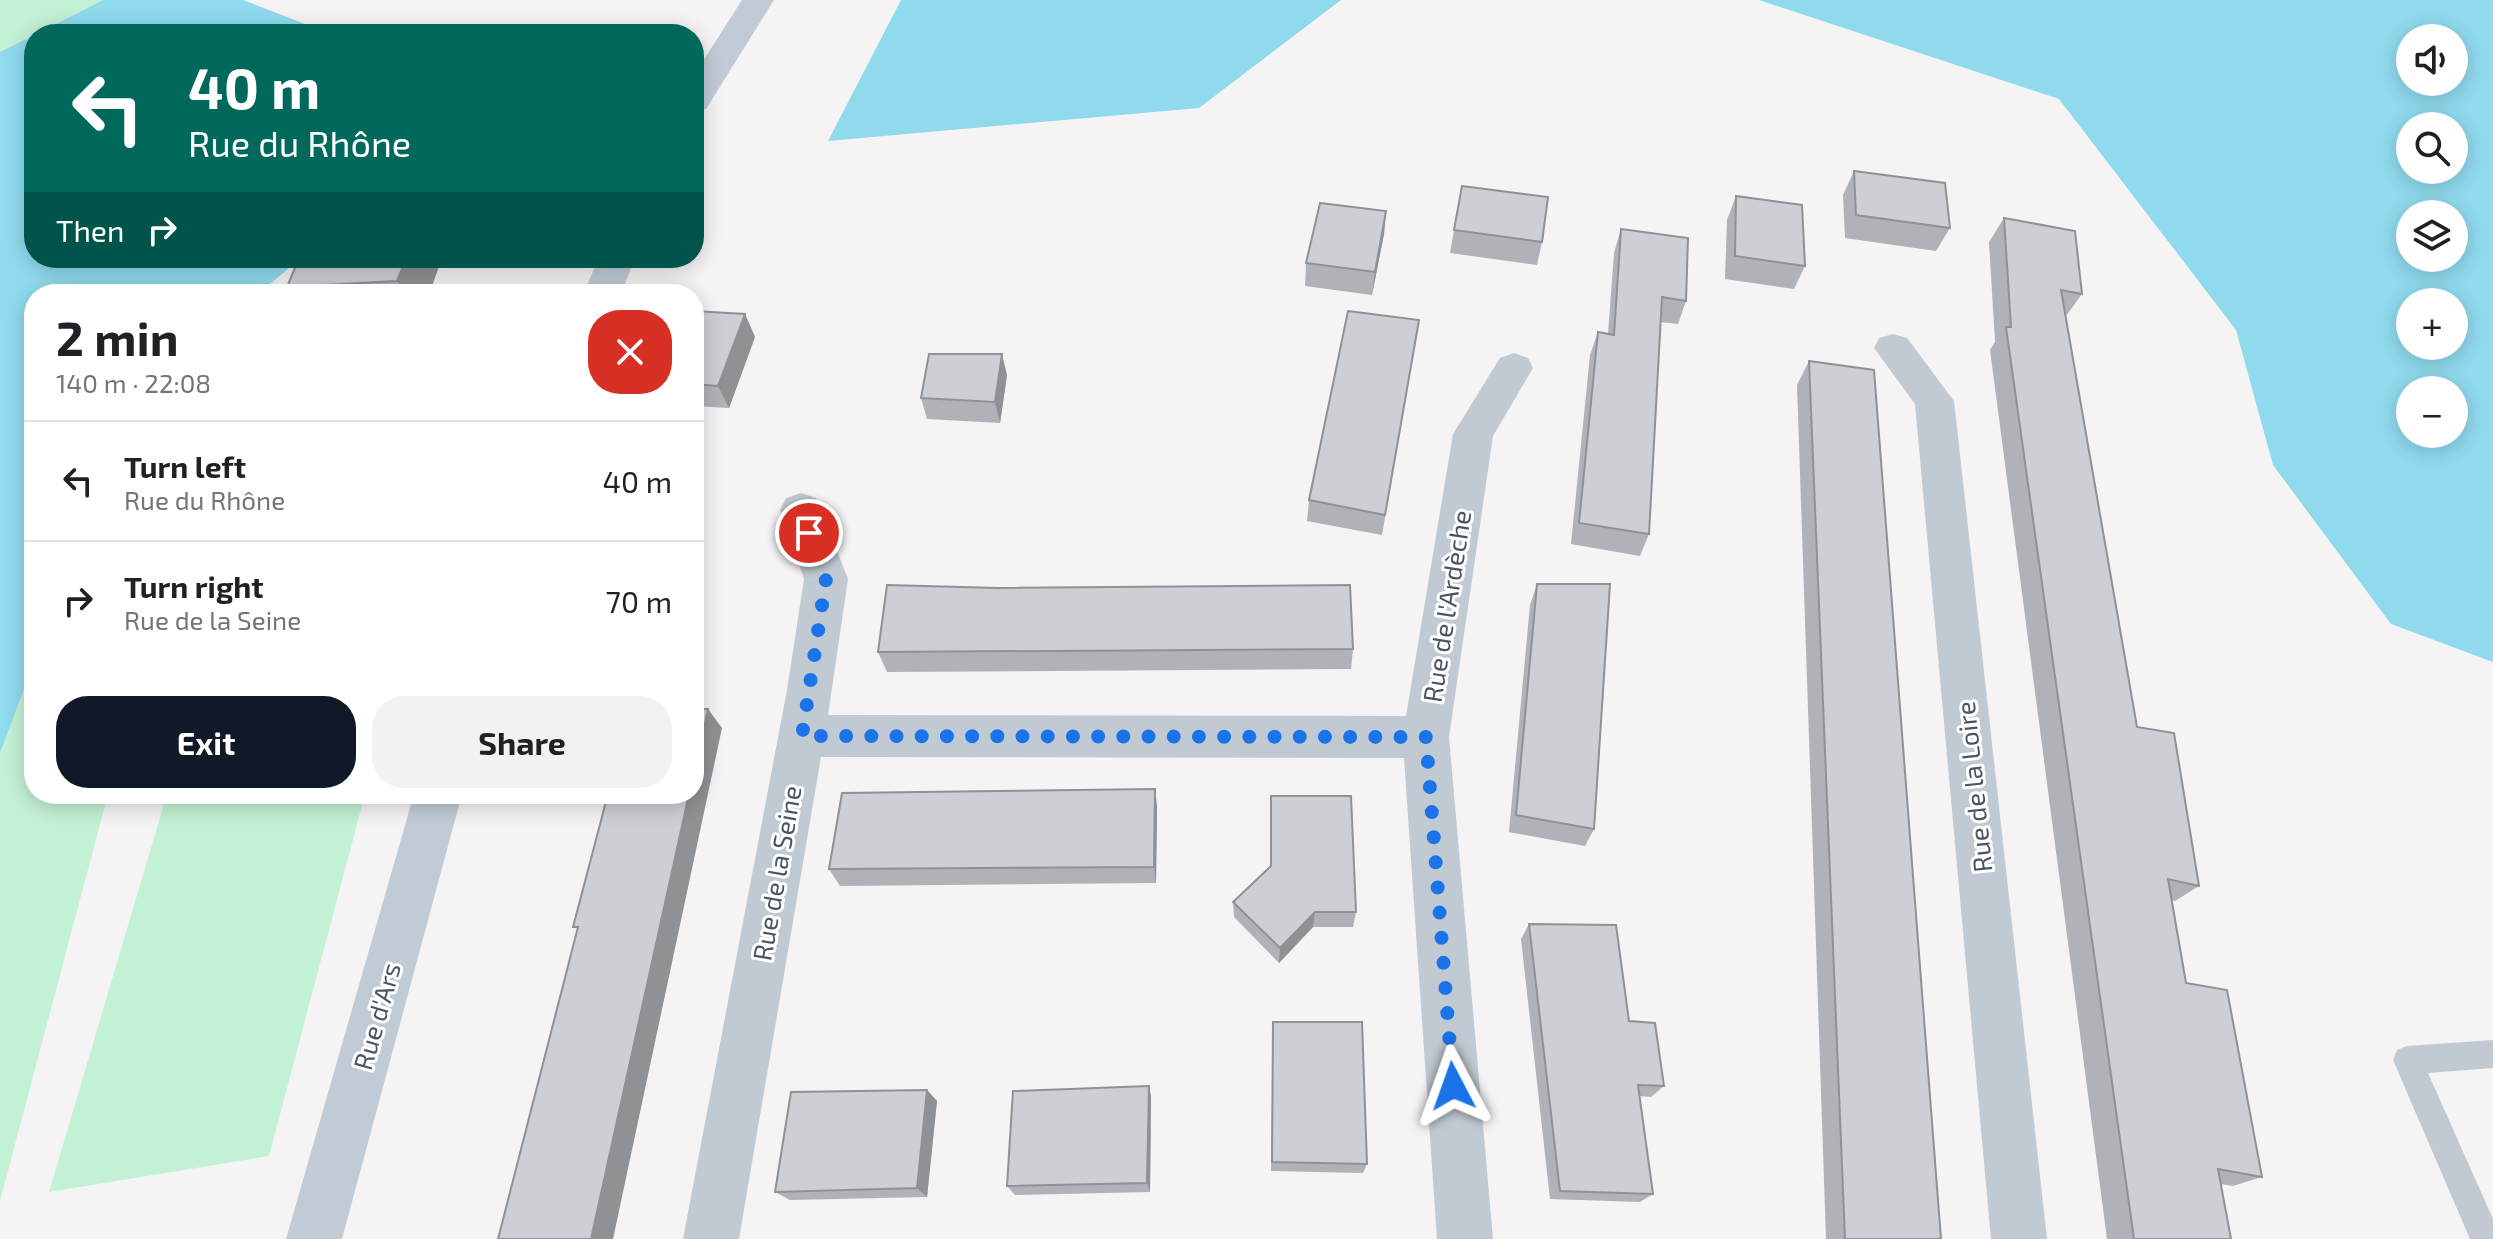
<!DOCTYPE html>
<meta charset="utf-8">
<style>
:root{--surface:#fff;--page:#f2f2f2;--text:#202124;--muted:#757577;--line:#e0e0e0;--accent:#111827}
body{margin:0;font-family:"Exo 2",sans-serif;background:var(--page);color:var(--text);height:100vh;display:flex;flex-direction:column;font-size:30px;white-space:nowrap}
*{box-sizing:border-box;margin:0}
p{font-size:26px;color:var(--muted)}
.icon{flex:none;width:44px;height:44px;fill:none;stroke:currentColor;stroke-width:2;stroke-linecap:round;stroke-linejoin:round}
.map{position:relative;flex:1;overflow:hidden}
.details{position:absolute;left:24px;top:284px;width:680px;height:520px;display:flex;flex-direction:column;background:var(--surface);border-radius:32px;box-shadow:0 4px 20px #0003}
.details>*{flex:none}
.guide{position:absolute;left:24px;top:24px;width:680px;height:244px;border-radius:32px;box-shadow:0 4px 20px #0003;background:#00695c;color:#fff;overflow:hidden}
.controls{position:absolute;left:2396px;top:24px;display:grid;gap:16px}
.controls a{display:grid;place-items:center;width:72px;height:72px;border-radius:50%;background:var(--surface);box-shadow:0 4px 20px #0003;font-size:40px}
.pin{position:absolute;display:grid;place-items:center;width:68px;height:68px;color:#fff;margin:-34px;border:4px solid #fff;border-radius:50%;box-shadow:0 2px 8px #0007}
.me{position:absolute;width:88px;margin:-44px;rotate:356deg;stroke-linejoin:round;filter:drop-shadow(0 0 6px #0008)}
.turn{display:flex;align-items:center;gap:28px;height:168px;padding:0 32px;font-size:36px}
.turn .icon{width:104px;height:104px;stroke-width:2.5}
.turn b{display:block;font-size:56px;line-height:68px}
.then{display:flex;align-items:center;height:76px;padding:0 32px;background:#0003;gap:16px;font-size:30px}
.round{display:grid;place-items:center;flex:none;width:84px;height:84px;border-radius:32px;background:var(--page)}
.summary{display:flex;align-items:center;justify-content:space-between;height:136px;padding:0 32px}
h1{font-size:48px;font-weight:700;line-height:60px}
.action{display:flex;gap:16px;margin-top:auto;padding:16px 32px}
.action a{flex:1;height:92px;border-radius:32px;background:var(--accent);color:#fff;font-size:32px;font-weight:700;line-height:92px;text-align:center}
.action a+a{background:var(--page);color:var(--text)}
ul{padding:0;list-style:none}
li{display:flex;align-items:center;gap:24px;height:120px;padding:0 32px;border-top:2px solid var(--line)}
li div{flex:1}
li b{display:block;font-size:30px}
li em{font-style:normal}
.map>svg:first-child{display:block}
</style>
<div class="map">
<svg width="2493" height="1239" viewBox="0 0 2493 1239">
<rect width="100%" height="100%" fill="#f5f3f3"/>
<path fill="#c3f1d5" d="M 0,0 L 103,0 L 0,52 Z
M 34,663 L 34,794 L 108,794 L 0,1201 L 0,753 Z
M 167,794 L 365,794 L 269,1156 L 49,1192 Z"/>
<path fill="#90daee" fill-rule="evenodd" d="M 103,0 L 243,0 L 331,34 L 36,34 Z
M 901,0 L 1341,0 L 1199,108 L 828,141 Z
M 1759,0 L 2493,0 L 2493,662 L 2391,624 L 2273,465 L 2236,330 L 2059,99 ZM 2410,38 L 2454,38 L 2454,82 L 2410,82 ZM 2410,126 L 2454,126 L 2454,170 L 2410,170 ZM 2410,214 L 2454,214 L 2454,258 L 2410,258 ZM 2410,302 L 2454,302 L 2454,346 L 2410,346 ZM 2410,390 L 2454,390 L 2454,434 L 2410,434 Z
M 34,35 L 34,258 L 301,258 L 258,294 L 34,294 L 34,420 L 25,424 L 34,439 L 34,663 L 0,753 L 0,52 Z"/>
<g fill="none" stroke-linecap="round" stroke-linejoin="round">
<path fill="#c1cad2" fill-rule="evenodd" d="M 2493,1040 L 2493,1068 L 2428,1073 L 2493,1219 L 2493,1239 L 2470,1239 L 2393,1060 L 2397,1050 L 2407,1046 Z"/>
<path fill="#c1cad2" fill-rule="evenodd" d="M 1893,334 L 1907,338 L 1954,401 L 2047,1239 L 1991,1239 L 1915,404 L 1874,348 L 1879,338 Z
M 1514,353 L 1528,358 L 1533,368 L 1493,436 L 1449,737 L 1493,1239 L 1437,1239 L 1404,758 L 821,757 L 739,1239 L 683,1239 L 787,690 L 804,579 L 780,510 L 786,498 L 801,493 L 816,498 L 848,579 L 828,715 L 1406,716 L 1453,434 L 1500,358 Z"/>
<path fill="#c1cbd6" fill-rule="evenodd" d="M 742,0 L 774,0 L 706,109 L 694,112 L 694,75 Z
M 599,258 L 635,258 L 621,294 L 583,294 Z
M 414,794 L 462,794 L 342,1239 L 286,1239 Z"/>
</g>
<path fill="#b0b2b7" d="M 1854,171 L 1950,228 L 1936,251 L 1845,238 L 1843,195 Z
M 1462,186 L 1542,242 L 1537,265 L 1450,253 Z
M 1736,196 L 1805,266 L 1794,289 L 1725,279 L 1727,220 Z
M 1386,211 L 1384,234 L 1372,295 L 1305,286 L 1306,263 Z
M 2004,218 L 2082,294 L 2066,316 L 2137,727 L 2199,886 L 2175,901 L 2172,900 L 2186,983 L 2262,1177 L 2233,1186 L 2221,1184 L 2231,1239 L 2107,1239 L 1990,350 L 1995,342 L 1989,242 Z
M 1621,229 L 1686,301 L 1678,324 L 1660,322 L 1649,534 L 1640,556 L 1571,544 L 1590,355 L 1598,332 L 1608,334 L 1614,253 Z
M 299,258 L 442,258 L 429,294 L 293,294 L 287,287 Z
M 694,311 L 745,314 L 755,337 L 729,408 L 694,406 Z
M 1415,343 L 1382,535 L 1307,521 L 1309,500 Z
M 1809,361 L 1941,1239 L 1826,1239 L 1797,385 Z
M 1007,375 L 1000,423 L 927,419 L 921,398 Z
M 1537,584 L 1594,829 L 1585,846 L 1509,832 L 1530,605 Z
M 1353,649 L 1351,669 L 887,672 L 878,652 Z
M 1155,789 L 1157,807 L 1156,883 L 840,886 L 829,869 Z
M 1271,796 L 1356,912 L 1353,927 L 1313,927 L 1279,963 L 1234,917 L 1233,902 L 1270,867 Z
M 1529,924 L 1629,1021 L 1664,1086 L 1651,1097 L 1639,1096 L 1653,1194 L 1640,1202 L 1550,1199 L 1521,939 Z
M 1273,1022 L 1367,1164 L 1363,1173 L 1271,1171 Z
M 1149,1086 L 1151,1097 L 1150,1192 L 1015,1195 L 1007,1186 Z
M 927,1090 L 937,1101 L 927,1197 L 790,1200 L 775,1192 Z"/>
<path fill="#909195" d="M 1386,211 L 1384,234 L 1372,295 L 1375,272 Z
M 406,258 L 442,258 L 429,294 L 406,294 L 397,281 Z
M 745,314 L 755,337 L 729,408 L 718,386 Z
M 1002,354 L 1007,375 L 1000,423 L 995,402 Z
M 694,467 L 704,486 L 694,529 Z
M 694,603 L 699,611 L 694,631 Z
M 708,709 L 722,728 L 613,1239 L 591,1239 L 689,794 L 694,794 L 694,774 Z
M 1155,789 L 1157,807 L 1156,883 L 1154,867 Z
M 1315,912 L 1313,927 L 1279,963 L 1280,948 Z
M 1149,1086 L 1151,1097 L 1150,1192 L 1147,1183 Z
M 927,1090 L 937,1101 L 927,1197 L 917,1188 Z"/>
<path fill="#cdcfd5" stroke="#909195" stroke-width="2" d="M 1854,171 L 1945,183 L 1950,228 L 1856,215 Z
M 1462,186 L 1548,197 L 1542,242 L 1454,230 Z
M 1736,196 L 1802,205 L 1805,266 L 1735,256 Z
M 1320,203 L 1386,211 L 1375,272 L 1306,263 Z
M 2004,218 L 2075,231 L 2082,294 L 2061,290 L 2137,727 L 2174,733 L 2199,886 L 2168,879 L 2186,983 L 2227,990 L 2262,1177 L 2218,1169 L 2231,1239 L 2134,1239 L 2006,327 L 2011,327 Z
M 1621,229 L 1688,238 L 1686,301 L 1662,297 L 1649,534 L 1579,523 L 1598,332 L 1614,335 Z
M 299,258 L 406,258 L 397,281 L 287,287 Z
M 694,311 L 745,314 L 718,386 L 694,384 Z
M 1348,311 L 1419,320 L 1385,515 L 1309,500 Z
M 929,354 L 1002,354 L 995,402 L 921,398 Z
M 1809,361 L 1874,370 L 1941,1239 L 1845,1239 Z
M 1537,584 L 1610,584 L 1594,829 L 1516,815 Z
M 887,585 L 998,588 L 1350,585 L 1353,649 L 878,652 Z
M 694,709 L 708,709 L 694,774 Z
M 1155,789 L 1154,867 L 829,869 L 842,793 Z
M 608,794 L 689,794 L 591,1239 L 498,1239 L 578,927 L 573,927 Z
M 1271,796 L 1351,796 L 1356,912 L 1315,912 L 1280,948 L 1233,902 L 1271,866 Z
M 1529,924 L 1616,925 L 1629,1021 L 1655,1023 L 1664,1086 L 1638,1085 L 1653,1194 L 1560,1191 Z
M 1273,1022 L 1362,1022 L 1367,1164 L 1272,1162 Z
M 1149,1086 L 1147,1183 L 1007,1186 L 1013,1091 Z
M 927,1090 L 917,1188 L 775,1192 L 791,1092 Z"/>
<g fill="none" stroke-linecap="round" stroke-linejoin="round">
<path stroke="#1a73e8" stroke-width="14" stroke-dasharray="0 25.2" d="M 809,533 L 826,579 L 802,736 L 1426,737 L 1453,1086"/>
</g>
<g text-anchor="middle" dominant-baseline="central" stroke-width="6" stroke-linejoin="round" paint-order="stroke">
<g font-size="26" fill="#4a5661" stroke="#fff">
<text transform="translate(1446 606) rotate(-81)">Rue de l'Ardèche</text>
<text transform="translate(1973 787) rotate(-96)">Rue de la Loire</text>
<text transform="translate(776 873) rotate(-80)">Rue de la Seine</text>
<text transform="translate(376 1016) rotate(-74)">Rue d'Ars</text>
</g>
</g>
</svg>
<div class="controls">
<a><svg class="icon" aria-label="sound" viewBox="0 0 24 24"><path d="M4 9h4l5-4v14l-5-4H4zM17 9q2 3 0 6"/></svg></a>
<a><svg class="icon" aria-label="search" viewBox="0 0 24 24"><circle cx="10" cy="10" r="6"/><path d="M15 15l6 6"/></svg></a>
<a><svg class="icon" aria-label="layers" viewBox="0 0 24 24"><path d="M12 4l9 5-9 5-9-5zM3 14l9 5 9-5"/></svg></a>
<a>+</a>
<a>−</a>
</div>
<div class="pin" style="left:809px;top:533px;background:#d93025"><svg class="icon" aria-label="arrive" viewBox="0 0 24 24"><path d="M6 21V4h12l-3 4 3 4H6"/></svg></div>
<svg class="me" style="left:1453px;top:1086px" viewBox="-20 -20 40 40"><path d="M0-17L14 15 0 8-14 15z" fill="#1a73e8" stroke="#fff" stroke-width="4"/></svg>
<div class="guide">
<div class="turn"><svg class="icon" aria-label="left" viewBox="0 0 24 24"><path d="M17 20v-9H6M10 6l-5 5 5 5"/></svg><div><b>40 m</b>Rue du Rhône</div></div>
<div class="then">Then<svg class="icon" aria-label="right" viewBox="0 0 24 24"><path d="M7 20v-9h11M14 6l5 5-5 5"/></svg></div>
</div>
<section class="details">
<div class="summary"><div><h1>2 min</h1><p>140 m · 22:08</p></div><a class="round" style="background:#d93025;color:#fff"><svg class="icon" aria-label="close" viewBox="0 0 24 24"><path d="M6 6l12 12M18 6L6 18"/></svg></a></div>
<ul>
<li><svg class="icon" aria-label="left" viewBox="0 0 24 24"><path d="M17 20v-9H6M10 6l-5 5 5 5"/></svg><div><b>Turn left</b><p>Rue du Rhône</p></div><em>40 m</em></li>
<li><svg class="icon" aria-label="right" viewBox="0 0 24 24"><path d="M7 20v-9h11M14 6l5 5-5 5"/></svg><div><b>Turn right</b><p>Rue de la Seine</p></div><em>70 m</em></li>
</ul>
<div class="action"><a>Exit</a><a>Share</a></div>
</section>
</div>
